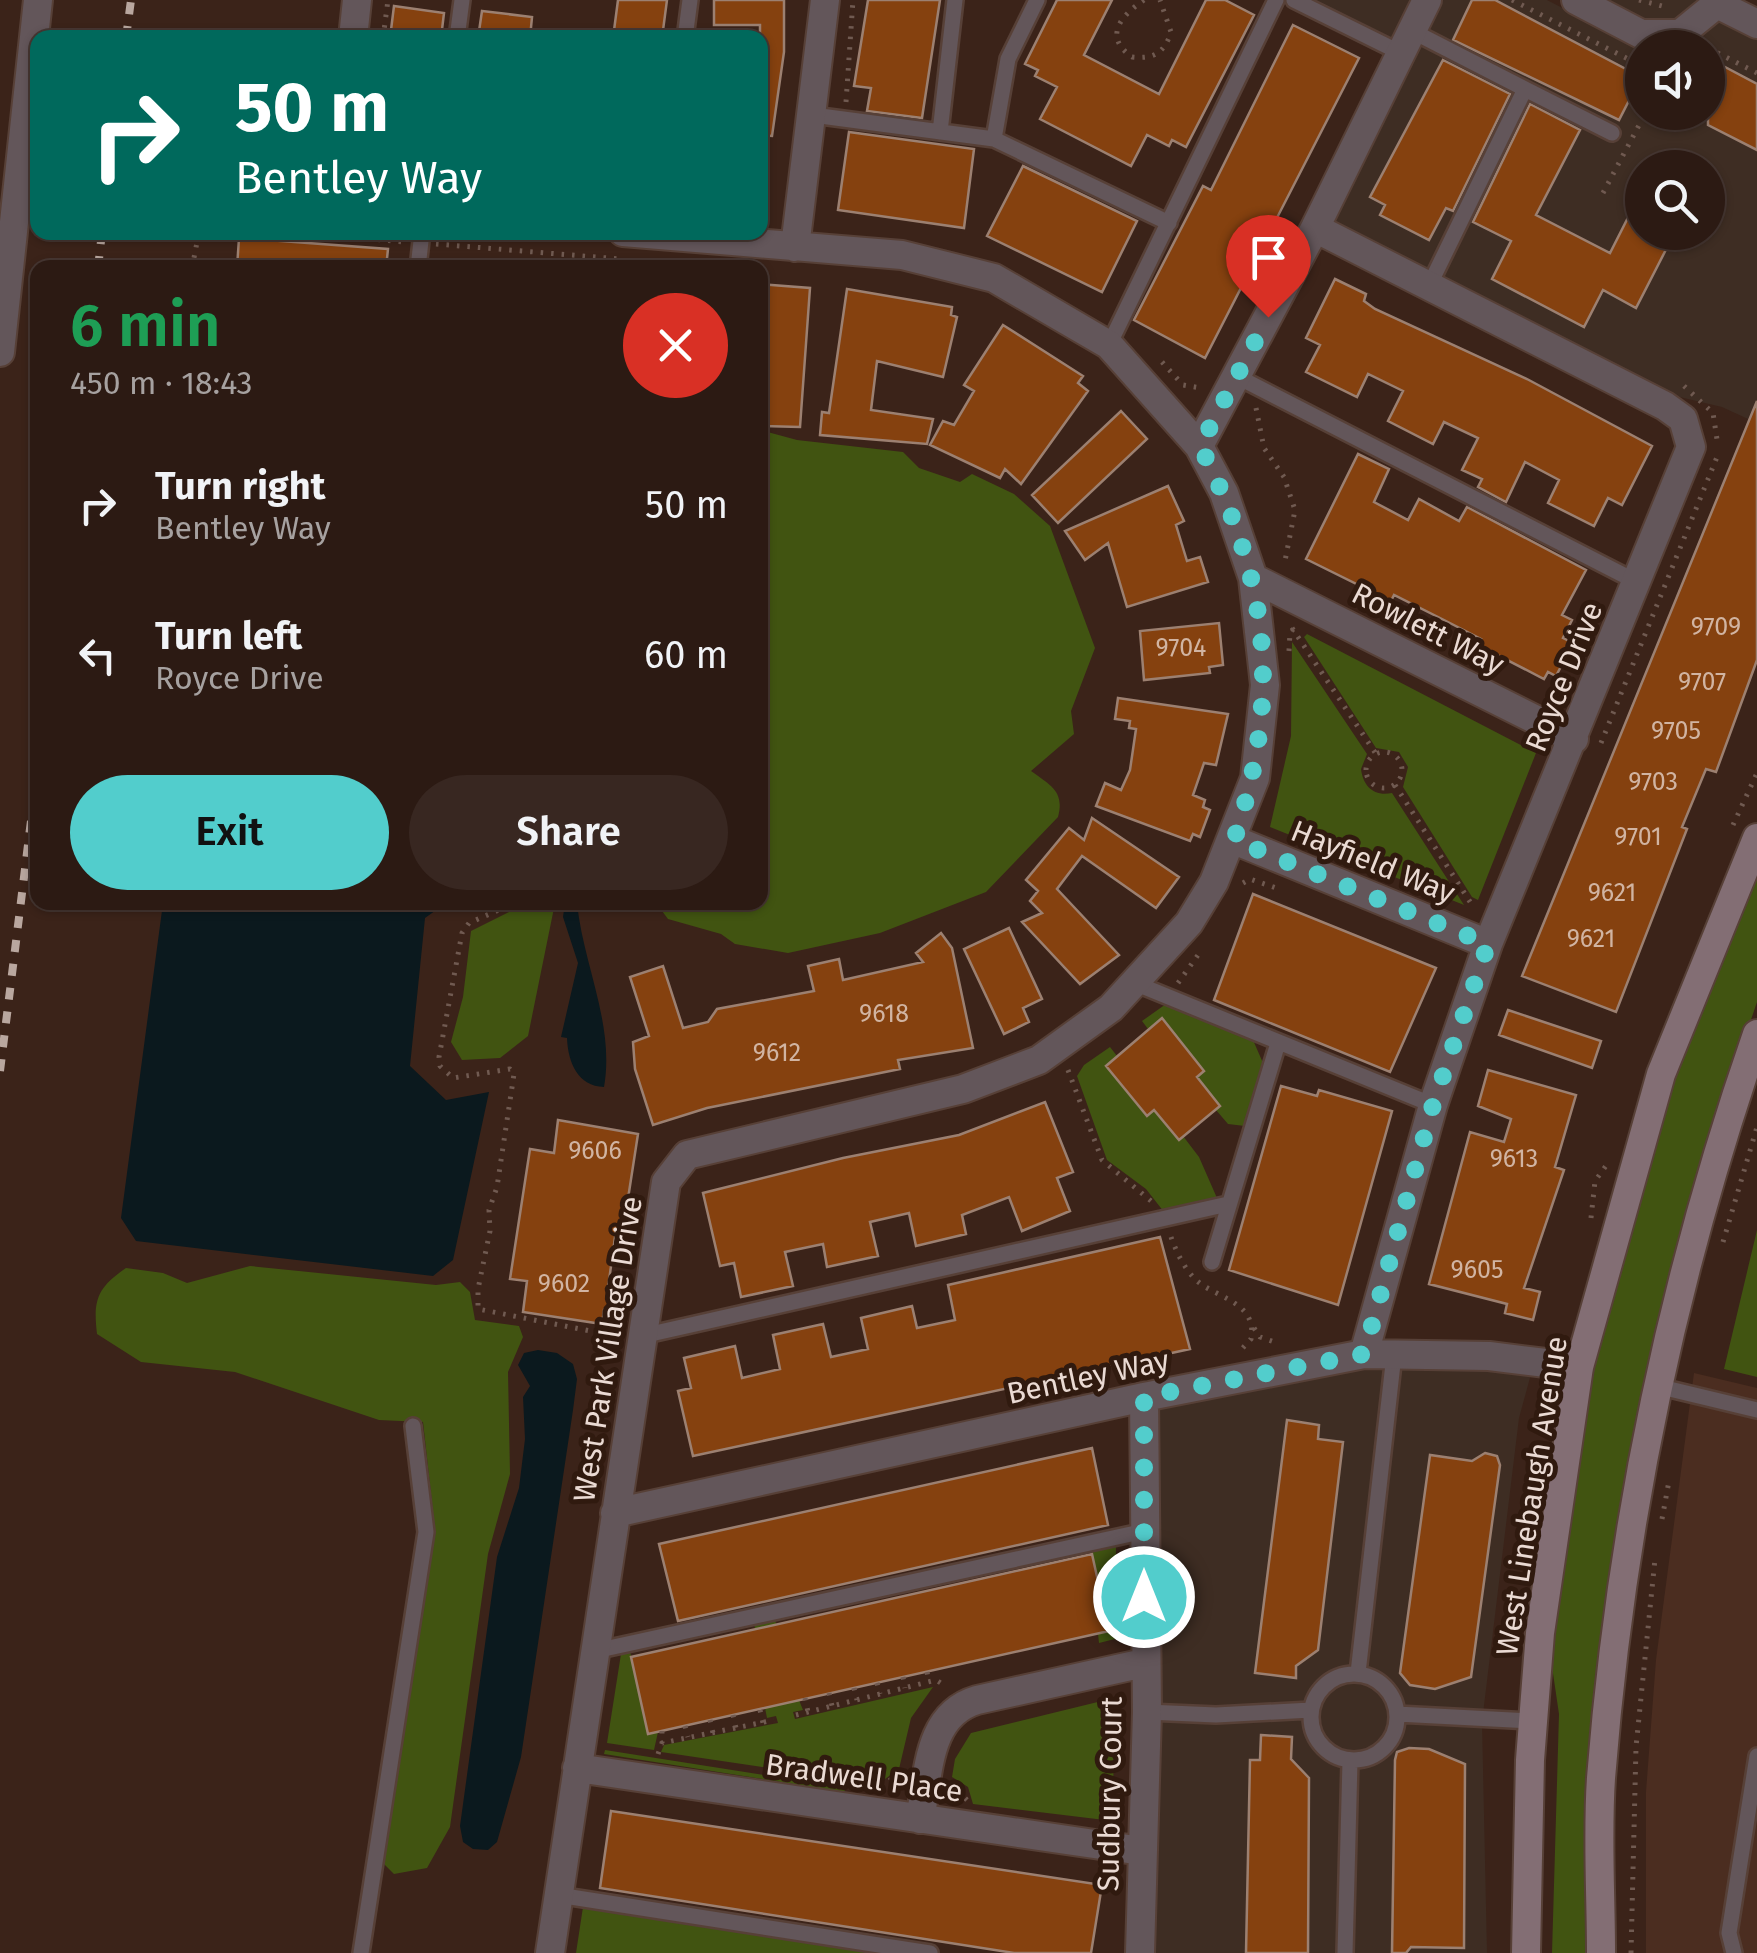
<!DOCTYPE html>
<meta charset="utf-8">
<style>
:root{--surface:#2c1a13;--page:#382721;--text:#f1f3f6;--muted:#a6a1a0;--line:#483833;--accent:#52cdcc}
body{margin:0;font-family:"Fira Sans",sans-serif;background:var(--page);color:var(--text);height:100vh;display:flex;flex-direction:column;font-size:38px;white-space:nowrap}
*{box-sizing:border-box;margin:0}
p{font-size:32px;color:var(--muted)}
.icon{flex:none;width:55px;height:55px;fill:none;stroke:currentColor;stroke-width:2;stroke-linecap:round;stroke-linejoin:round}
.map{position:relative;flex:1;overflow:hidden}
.drawer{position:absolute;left:30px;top:260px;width:738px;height:650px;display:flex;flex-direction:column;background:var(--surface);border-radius:20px;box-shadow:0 2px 8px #0004,0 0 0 2px var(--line)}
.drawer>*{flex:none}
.guide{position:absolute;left:30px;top:30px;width:738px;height:210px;border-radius:20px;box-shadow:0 2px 8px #0004,0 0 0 2px var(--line);background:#00695c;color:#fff;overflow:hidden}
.controls{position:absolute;left:1625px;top:30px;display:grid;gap:20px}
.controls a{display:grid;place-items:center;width:100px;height:100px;border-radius:50%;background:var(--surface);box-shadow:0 2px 8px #0004,0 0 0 2px var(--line);font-size:50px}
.pin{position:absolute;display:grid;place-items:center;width:85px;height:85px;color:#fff;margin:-102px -42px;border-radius:50% 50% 50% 0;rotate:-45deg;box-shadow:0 0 10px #0007}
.pin .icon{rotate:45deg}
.me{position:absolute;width:110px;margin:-55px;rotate:0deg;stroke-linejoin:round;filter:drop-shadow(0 0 8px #0008)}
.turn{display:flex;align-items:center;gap:35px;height:210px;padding:0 40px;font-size:45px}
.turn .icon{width:130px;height:130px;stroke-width:2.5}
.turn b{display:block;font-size:70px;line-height:85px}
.round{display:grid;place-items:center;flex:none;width:105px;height:105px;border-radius:52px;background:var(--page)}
.head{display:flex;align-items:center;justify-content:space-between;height:170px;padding:0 40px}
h1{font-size:60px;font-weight:600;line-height:75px;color:#1e9e55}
.primary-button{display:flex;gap:20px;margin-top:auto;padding:20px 40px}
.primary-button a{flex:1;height:115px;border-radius:60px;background:var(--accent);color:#111;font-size:40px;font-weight:600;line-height:115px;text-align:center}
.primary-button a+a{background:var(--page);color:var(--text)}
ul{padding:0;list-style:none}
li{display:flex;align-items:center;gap:30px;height:150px;padding:0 40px}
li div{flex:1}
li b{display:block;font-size:38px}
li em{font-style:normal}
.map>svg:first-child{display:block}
</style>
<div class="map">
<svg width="1757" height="1953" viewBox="0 0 1757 1953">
<rect width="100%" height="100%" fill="#3b2319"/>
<path fill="#3e2d23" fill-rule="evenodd" d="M 1306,0 L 1411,0 L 1390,44 Z
M 1443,0 L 1547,0 L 1634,45 L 1680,47 L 1720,19 L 1757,39 L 1757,423 L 1722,407 L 1671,395 L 1334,223 ZM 1642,48 L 1708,48 L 1708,112 L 1642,112 ZM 1642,168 L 1708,168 L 1708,232 L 1642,232 Z
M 1604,0 L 1701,0 L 1674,21 L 1645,21 Z
M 1364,1367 L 1489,1369 L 1531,1374 L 1519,1418 L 1482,1722 L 1487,1953 L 1155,1953 L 1162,1713 L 1159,1408 Z"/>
<path fill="#4b2d20" d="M 1694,1373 L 1757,1388 L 1757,1953 L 1646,1953 L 1646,1792 L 1656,1660 Z"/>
<path fill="#415411" d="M 760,430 L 797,440 L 903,452 L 919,468 L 960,482 L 972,474 L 1014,494 L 1050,526 L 1095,648 L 1071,711 L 1074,734 L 1031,771 C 1050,785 1065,791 1058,817 L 986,892 L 880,933 L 788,953 L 735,944 L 721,934 L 668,919 L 656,903 L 760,902 Z
M 1307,634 L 1536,753 L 1478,900 L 1472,897 L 1403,787 L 1408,767 L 1399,752 L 1376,748 L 1304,637 Z
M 1292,642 L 1367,754 L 1361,769 C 1363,786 1374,797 1392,793 L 1464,905 L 1270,827 L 1291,736 Z
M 1757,868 L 1757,1002 L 1689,1202 L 1651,1349 L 1613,1549 L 1599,1669 L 1587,1953 L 1552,1953 L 1559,1714 L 1550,1653 L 1589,1384 L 1623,1241 L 1657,1128 L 1703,997 Z
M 529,902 L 555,903 L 528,1036 L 500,1058 L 462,1060 L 451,1042 L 463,997 L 471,931 Z
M 1166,1004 L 1253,1040 L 1263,1063 L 1245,1126 L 1228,1124 L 1216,1110 L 1220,1105 L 1197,1077 L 1204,1070 L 1162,1019 L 1148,1029 L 1142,1021 Z
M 1110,1047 L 1117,1056 L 1106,1066 L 1146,1116 L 1154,1110 L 1178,1140 L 1183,1136 L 1199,1157 L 1217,1198 L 1164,1212 L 1146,1189 L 1107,1160 L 1077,1076 L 1084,1065 Z
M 1757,1230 L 1757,1377 L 1724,1369 Z
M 250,1266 L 436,1285 L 460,1282 L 470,1292 L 475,1320 L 519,1326 L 523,1337 L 508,1372 L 510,1474 L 488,1554 L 450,1827 L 427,1868 L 394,1874 L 383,1863 L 435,1530 L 423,1422 L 379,1420 L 235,1372 L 141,1362 L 97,1334 C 93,1300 97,1288 126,1268 L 163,1273 L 187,1283 Z
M 1109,1545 L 1116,1547 L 1115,1639 L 1099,1643 L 1098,1634 L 1109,1631 L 1090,1549 Z
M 775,1619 L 784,1663 L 803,1710 L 793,1712 L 795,1719 L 933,1687 L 911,1718 L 899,1769 L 878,1784 L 661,1752 L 664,1745 L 778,1723 L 776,1716 L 767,1718 L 765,1708 L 773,1706 L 754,1624 Z
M 630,1651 L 648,1733 L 658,1732 L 654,1750 L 607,1743 L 621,1654 Z
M 1114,1698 L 1113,1821 L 973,1804 L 968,1787 L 952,1777 L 955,1759 L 971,1733 Z
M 605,1750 L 846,1788 L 844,1792 L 604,1754 Z
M 588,1906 L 885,1953 L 576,1953 L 583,1907 Z"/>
<path fill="#0b191e" d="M 163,903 L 446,903 L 425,918 L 410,1066 L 446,1100 L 489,1092 L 453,1260 L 433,1276 L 136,1241 L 121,1218 Z
M 565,903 L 577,903 C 583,964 615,1025 604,1087 C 578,1086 568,1063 567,1038 L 561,1037 L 578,963 L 563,917 Z
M 538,1350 L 557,1353 L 573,1364 L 577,1379 L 573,1410 L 521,1757 L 497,1842 L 488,1850 L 473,1849 L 463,1842 L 460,1826 L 497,1557 L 519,1488 L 525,1439 L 523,1397 L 530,1386 L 518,1365 L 524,1353 Z"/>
<path fill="#85410f" stroke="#9c8071" stroke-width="2.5" d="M 618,0 L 667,0 L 662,38 L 613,38 Z
M 714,0 L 784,0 L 784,52 L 772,136 L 760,135 L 760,25 L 714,25 Z
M 868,0 L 940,0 L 922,118 L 867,111 L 871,88 L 854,86 Z
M 1057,0 L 1112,0 L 1084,55 L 1159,94 L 1206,0 L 1225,0 L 1254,15 L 1186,147 L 1172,140 L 1169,146 L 1147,135 L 1131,166 L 1040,119 L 1057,87 L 1035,76 L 1038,70 L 1025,64 Z
M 1472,0 L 1495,0 L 1641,77 L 1619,120 L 1453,40 Z
M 394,6 L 444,13 L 441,38 L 390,38 Z
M 482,11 L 532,17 L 530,38 L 478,38 Z
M 1293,25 L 1359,58 L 1205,358 L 1134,320 L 1203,186 L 1211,190 Z
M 1708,58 L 1757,84 L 1757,150 L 1708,125 Z
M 1443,60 L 1510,94 L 1453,211 L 1446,208 L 1429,240 L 1380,215 L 1385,205 L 1370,197 Z
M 1530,104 L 1580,130 L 1536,215 L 1610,253 L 1642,190 L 1642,232 L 1675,232 L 1636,308 L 1603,290 L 1584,327 L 1492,279 L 1511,241 L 1473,222 Z
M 849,132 L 974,149 L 964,228 L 838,210 Z
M 1023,166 L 1137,221 L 1102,292 L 987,236 Z
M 239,238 L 388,249 L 386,268 L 237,268 Z
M 1335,279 L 1366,294 L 1364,301 L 1375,309 L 1527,379 L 1652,446 L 1622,505 L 1608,498 L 1594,526 L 1548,503 L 1559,480 L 1525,462 L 1506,502 L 1478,487 L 1482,479 L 1462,470 L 1478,438 L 1444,422 L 1433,444 L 1388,421 L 1403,391 L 1368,374 L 1357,397 L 1306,372 L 1320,345 L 1306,338 Z
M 760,284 L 810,288 L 800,427 L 760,426 Z
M 847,289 L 952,307 L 951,315 L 957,317 L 943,377 L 877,361 L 871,410 L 933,419 L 927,444 L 820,435 L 822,412 L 829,413 Z
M 1003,325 L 1083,376 L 1078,383 L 1088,391 L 1021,484 L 1005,469 L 1000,478 L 930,445 L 943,421 L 954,425 L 974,391 L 964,385 Z
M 1757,401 L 1757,660 L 1716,772 L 1706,769 L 1682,827 L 1687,829 L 1616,1012 L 1522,976 Z
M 1121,411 L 1147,439 L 1058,523 L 1032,495 Z
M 1358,454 L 1389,469 L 1374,502 L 1408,520 L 1419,499 L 1459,521 L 1467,507 L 1586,570 L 1562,615 L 1572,620 L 1563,638 L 1573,643 L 1556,676 L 1548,672 L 1544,679 L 1478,645 L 1481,639 L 1444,620 L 1394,595 L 1391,601 L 1306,559 Z
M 1168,486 L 1184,521 L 1176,525 L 1187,561 L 1200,557 L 1208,582 L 1127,607 L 1108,543 L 1085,560 L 1065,531 Z
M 1219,623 L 1223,665 L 1209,667 L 1210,673 L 1144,680 L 1140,631 Z
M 1118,698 L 1228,714 L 1216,765 L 1204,763 L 1193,795 L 1205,800 L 1203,807 L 1210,810 L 1200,837 L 1193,834 L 1190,841 L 1096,806 L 1105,783 L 1121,790 L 1130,770 L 1136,729 L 1129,728 L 1130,721 L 1115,719 Z
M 1092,818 L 1179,877 L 1156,908 L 1082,856 L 1057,889 L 1119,955 L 1080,984 L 1022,922 L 1042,913 L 1030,901 L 1038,891 L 1026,880 L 1069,828 L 1084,840 Z
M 1253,894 L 1436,968 L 1390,1072 L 1214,1000 Z
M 1009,928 L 1042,999 L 1023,1008 L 1029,1022 L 1004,1034 L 964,949 Z
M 941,933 L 952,948 L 973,1048 L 898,1060 L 900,1069 L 707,1108 L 653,1125 L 635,1069 L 633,1042 L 649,1036 L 630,977 L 663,966 L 683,1028 L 708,1022 L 717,1009 L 814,991 L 808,966 L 839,959 L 843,980 L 923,962 L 916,953 Z
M 1508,1010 L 1601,1041 L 1592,1068 L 1499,1035 Z
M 1162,1018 L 1204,1071 L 1197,1077 L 1220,1106 L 1179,1140 L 1154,1110 L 1147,1116 L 1106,1066 Z
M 1488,1070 L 1576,1095 L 1555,1167 L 1564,1170 L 1524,1288 L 1540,1292 L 1533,1320 L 1505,1313 L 1507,1304 L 1429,1284 L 1470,1132 L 1504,1142 L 1511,1119 L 1478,1106 Z
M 1281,1086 L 1317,1096 L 1319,1090 L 1392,1111 L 1338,1305 L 1229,1270 Z
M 1045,1102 L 1073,1172 L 1057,1178 L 1070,1211 L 1022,1231 L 1009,1197 L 962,1215 L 966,1234 L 916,1246 L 909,1213 L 870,1222 L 878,1256 L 827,1267 L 823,1244 L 785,1252 L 793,1286 L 741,1297 L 734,1263 L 720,1266 L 703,1193 L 843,1158 L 959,1135 Z
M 558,1120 L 638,1134 L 623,1231 L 616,1230 L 608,1288 L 614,1289 L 611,1311 L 604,1310 L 602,1324 L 523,1312 L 527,1281 L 510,1279 L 530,1149 L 554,1153 Z
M 1160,1237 L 1190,1349 L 693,1456 L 678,1391 L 691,1388 L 684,1358 L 735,1346 L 742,1378 L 780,1369 L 773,1335 L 823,1324 L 831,1357 L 868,1349 L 861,1318 L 912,1306 L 917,1328 L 955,1320 L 948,1285 Z
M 1287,1420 L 1319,1425 L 1318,1439 L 1343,1442 L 1318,1650 L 1296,1666 L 1296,1678 L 1255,1673 Z
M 1092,1448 L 1108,1525 L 678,1621 L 659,1544 Z
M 1485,1453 L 1497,1456 L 1500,1465 L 1471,1677 L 1435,1689 L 1410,1685 L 1400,1673 L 1430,1455 L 1472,1461 Z
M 1092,1554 L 1109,1631 L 648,1734 L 631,1657 Z
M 1261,1735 L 1292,1737 L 1291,1759 L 1309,1778 L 1308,1953 L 1246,1953 L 1250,1760 L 1260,1760 Z
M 1409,1748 L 1429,1749 L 1465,1764 L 1464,1948 L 1411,1947 L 1406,1953 L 1392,1953 L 1395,1760 L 1397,1752 Z
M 611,1811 L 1102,1885 L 1091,1953 L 1014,1953 L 600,1888 Z"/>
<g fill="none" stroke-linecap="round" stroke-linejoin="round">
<g stroke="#574037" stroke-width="20">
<path id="service" d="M 1294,0 L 1401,53
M 1412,31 L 1525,89 L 1429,286
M 457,38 L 462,0
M 685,38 L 690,0
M 1525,89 L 1612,133
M 813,115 L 994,139 L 1169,223
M 940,132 L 955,0
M 994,139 L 1008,59 L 1037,0
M 418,268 L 422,232
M 1109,345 L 1276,0
M 1236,376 L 1637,582
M 1137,984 L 1433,1105
M 1212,1262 L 1278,1043
M 642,1336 L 1228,1204
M 1657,1386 L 1757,1410
M 595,1651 L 1145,1531
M 1358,1673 L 1394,1355
M1311 1717a43 43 0 1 1 86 0a43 43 0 1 1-86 0Z
M 1147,1712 L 1216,1715 L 1311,1710
M 1397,1714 L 1533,1721
M 558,1895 L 930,1953
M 361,1953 L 426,1532 L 413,1426
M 1345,1953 L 1350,1761
M 1734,1953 L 1729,1933 L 1757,1756"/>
</g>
<g stroke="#574037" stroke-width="32">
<path id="minor" d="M 1576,0 L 1641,34 L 1680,34 L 1717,4
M 1717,4 L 1757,24
M 353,38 L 357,0
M 1315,228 L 1665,406 L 1683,419 L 1691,447 L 1488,944 L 1433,1105 L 1364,1354
M 795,247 L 825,0
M 0,352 L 38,0
M 1199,446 L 1315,228 L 1427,0
M 1253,578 L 1574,739
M 1234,840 L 1488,944
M 615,1513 L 1144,1397 L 1364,1354 L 1489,1356 L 1579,1367
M 577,1768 L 1142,1851
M 920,1819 C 929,1775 926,1715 977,1700 L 1144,1663
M 550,1953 L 666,1182 L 687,1155 L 963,1089 L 1039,1060 L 1111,1008 L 1189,923 L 1214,882 L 1255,778 L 1265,685 L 1253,578 L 1224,493 L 1199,446 L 1109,345 L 994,278 L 902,255 L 623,232
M 1140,1953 L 1147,1712 L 1144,1397"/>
</g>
<g stroke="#574037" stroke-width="32">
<path id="secondary" d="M 1526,1953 L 1530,1760 L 1540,1633 L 1579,1367 L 1661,1074 L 1757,838
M 1601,1953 C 1601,1895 1597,1836 1601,1778 C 1621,1524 1673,1275 1757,1034"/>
</g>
<path stroke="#705a51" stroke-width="5" stroke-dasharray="2.5 8" stroke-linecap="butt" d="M 1144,0 C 1122,15 1102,36 1132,57 C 1153,59 1164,54 1171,32 L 1160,0
M 1512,0 L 1642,66
M 1639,0 L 1662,6
M 383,38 L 388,0
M 1708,48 L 1757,73
M 846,102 L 853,0
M 1603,193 L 1646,112
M 294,232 L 405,242
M 436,244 L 620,259
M 192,268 L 199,232
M 1162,362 L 1183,385 L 1201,388
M 1684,386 L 1713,413 L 1718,446
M 1256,408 L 1264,448 L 1284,477 L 1295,510 L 1284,566
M 1292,628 L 1376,754
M 1289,651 L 1290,632 L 1296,627
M 1601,743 L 1717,457
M1366 770a18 18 0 1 1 36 0a18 18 0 1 1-36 0Z
M 1395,785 L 1474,908
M 1733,825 L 1757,773
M 1243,883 L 1250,879 L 1279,889
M 517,902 L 469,923 L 462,933 L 439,1057 L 440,1066 L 453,1078 L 510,1069 L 514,1074 L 497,1187 L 489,1210 L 490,1231 L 478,1289 L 478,1309 L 616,1336
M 1178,983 L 1198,955
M 1068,1070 L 1102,1160 L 1151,1201
M 1591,1218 L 1595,1181 L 1608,1163
M 1171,1237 C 1176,1251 1184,1268 1195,1279 C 1214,1298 1258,1301 1251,1339 L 1240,1351
M 1723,1242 L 1757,1127
M 1254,1328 L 1260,1337 L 1277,1343
M 1662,1519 L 1669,1481
M 927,1672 L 929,1682
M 903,1677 L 905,1688
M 877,1683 L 880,1694
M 854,1688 L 857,1700
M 829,1693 L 832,1706
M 805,1698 L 808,1712
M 760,1710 L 763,1723
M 733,1715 L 736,1728
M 796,1715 L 936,1680 L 944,1685
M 710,1720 L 713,1733
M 685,1726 L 688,1737
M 662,1731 L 662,1743
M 658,1754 L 662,1743 L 774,1720
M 1117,1763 L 1117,1694
M 950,1784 L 967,1800
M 881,1787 L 900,1773
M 1631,1953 L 1636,1747 L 1655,1559"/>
<use href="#service" stroke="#63565a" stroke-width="15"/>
<use href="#minor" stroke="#63565a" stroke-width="28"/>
<use href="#secondary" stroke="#836e74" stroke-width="28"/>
<path stroke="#b9a79f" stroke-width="8" stroke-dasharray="12 12" stroke-linecap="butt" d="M 126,38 L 131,0
M 98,268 L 102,232
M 0,1071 L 38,764"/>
</g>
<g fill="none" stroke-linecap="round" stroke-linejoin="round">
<path stroke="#52cdcc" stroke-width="18" stroke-dasharray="0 32.4" d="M 1144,1597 L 1144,1397 L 1364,1354 L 1433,1105 L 1488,944 L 1234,840 C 1282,694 1270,582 1200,446 L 1268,317"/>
</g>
<g text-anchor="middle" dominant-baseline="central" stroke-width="10" stroke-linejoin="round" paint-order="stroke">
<g font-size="25" fill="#d1b4a2">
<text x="1716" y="627">9709</text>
<text x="1181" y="648">9704</text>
<text x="1702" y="682">9707</text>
<text x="1676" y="731">9705</text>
<text x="1653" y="782">9703</text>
<text x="1638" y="837">9701</text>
<text x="1612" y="893">9621</text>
<text x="1591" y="939">9621</text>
<text x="884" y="1014">9618</text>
<text x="777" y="1053">9612</text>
<text x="595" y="1151">9606</text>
<text x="1514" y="1159">9613</text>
<text x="1477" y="1270">9605</text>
<text x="564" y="1284">9602</text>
</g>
<g font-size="30" fill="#eadad3" stroke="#301a0f">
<text transform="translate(1428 629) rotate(27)">Rowlett Way</text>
<text transform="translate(1564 677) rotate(-68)">Royce Drive</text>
<text transform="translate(1373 862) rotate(22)">Hayfield Way</text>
<text transform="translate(608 1349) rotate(-81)">West Park Village Drive</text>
<text transform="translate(1088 1377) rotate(-12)">Bentley Way</text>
<text transform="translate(1532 1496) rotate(-81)">West Linebaugh Avenue</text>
<text transform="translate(864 1778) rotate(8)">Bradwell Place</text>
<text transform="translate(1110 1794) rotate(-89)">Sudbury Court</text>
</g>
</g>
</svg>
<div class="controls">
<a><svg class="icon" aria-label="sound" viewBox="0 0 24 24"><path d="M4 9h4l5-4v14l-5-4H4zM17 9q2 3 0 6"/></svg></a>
<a><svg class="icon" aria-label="search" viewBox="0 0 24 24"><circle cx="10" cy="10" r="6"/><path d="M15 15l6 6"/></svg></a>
</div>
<div class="pin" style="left:1268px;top:317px;background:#d93025"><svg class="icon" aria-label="arrive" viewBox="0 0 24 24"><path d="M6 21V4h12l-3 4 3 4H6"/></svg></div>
<svg class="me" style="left:1144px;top:1597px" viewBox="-20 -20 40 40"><circle r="17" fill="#52cdcc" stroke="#fff" stroke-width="3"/><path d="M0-11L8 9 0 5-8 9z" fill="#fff"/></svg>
<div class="guide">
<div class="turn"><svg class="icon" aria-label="right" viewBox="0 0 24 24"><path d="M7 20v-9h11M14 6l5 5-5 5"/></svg><div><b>50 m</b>Bentley Way</div></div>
</div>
<section class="drawer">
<div class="head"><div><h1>6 min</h1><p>450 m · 18:43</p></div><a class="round" style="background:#d93025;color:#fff"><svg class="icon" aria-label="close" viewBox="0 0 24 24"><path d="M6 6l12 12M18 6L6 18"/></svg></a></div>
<ul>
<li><svg class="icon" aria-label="right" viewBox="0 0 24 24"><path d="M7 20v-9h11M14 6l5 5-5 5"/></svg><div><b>Turn right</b><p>Bentley Way</p></div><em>50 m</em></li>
<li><svg class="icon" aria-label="left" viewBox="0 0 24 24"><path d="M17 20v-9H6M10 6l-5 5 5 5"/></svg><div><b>Turn left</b><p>Royce Drive</p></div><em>60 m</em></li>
</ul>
<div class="primary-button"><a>Exit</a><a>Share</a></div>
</section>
</div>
